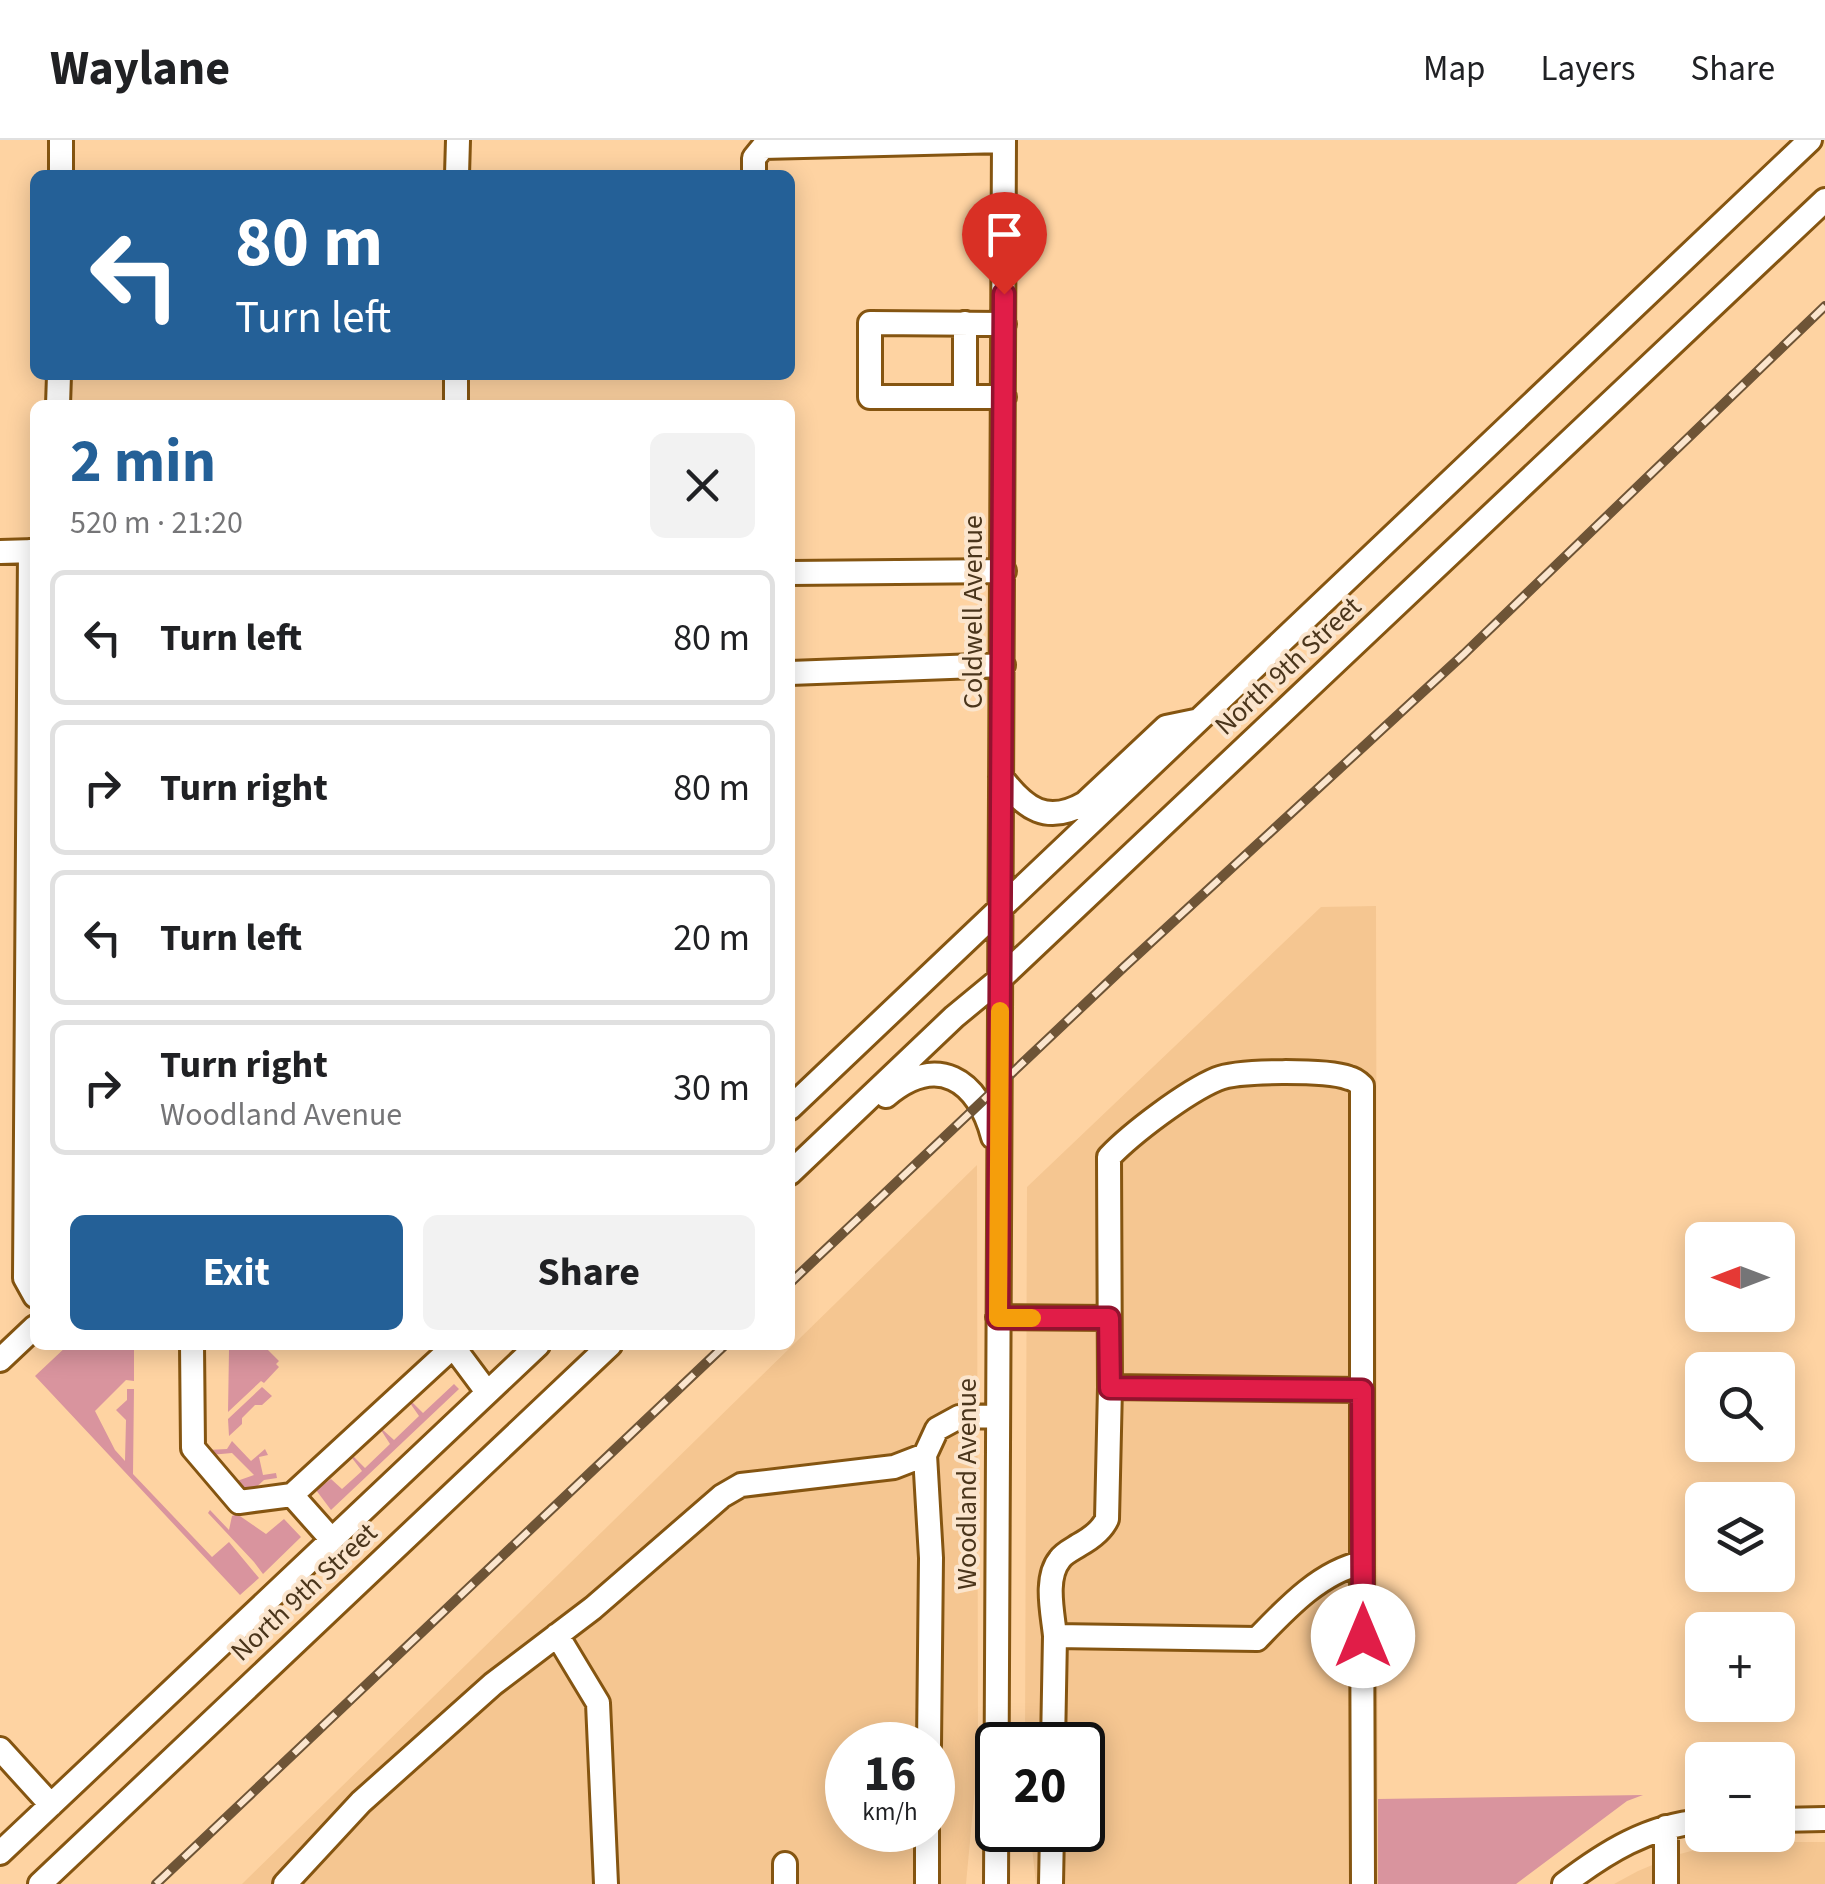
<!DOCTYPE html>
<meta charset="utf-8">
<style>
:root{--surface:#fff;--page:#f2f2f2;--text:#202124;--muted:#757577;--line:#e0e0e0;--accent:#246097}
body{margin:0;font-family:"Source Sans 3",sans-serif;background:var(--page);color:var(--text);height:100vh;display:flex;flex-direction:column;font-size:38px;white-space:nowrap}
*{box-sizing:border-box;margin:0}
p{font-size:32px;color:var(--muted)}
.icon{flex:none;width:55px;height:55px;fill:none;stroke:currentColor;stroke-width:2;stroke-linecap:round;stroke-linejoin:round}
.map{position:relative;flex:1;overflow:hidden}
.panel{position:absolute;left:30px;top:260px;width:765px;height:950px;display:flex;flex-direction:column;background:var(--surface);border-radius:15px;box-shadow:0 5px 25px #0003}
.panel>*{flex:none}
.guide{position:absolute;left:30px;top:30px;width:765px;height:210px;border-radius:15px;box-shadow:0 5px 25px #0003;background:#246097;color:#fff;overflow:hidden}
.needle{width:65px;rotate:270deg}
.buttons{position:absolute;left:1685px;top:1082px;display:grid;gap:20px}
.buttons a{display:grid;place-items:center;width:110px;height:110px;border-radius:15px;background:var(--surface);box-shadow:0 5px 25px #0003;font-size:50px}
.speed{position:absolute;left:825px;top:1582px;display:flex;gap:20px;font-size:50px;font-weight:700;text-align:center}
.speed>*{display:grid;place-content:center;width:130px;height:130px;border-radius:50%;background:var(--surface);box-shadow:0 5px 25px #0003;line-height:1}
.speed small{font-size:25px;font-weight:400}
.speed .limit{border:5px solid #111;border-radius:15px;background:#fff;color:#111}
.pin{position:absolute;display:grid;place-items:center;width:85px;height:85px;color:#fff;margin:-102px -42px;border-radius:50% 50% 50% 0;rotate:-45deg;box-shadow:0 0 10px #0007}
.pin .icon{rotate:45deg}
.me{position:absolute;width:110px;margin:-55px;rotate:0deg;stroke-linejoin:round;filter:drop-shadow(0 0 8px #0008)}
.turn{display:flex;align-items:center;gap:35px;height:210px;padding:0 40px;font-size:45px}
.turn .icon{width:130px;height:130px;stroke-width:2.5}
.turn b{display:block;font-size:70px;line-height:85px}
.round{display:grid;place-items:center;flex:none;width:105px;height:105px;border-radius:15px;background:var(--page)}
.head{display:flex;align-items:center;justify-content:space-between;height:170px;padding:0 40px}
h1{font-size:60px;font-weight:700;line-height:75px;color:var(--accent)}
.button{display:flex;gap:20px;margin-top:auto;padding:20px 40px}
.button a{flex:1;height:115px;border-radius:15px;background:var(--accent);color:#fff;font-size:40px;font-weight:700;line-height:115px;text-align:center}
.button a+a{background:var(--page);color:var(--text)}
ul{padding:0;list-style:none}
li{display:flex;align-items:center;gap:30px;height:135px;margin:0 20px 15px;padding:0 20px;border:5px solid var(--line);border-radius:15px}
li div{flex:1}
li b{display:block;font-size:38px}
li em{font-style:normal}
header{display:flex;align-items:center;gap:60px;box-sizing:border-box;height:140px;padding:0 50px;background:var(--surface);border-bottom:2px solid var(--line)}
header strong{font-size:48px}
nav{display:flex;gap:55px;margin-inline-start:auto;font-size:35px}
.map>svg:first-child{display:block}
</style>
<header>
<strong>Waylane</strong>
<nav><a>Map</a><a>Layers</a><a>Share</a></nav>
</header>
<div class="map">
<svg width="1825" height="1744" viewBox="0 0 1825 1744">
<rect width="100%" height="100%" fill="#fed3a2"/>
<path fill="#f5c691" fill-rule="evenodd" d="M 1376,766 L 1378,1744 L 1036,1744 L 1030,1690 L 1082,1690 L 1082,1605 L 1025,1605 L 1027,1047 L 1321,767 Z
M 977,1025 L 978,1615 L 966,1744 L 242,1744 ZM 848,1605 L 932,1605 L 932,1690 L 848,1690 Z
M 1748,1702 L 1825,1702 L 1825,1744 L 1614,1744 L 1638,1731 L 1676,1715 L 1710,1706 Z"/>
<path fill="#d9949e" d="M 68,1205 L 134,1205 L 134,1241 L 126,1240 L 95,1271 L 115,1310 L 125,1321 L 126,1280 L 116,1270 L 127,1260 L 127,1249 L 134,1249 L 133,1334 L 212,1417 L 229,1402 L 259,1438 L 240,1455 L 35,1236 Z
M 239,1205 L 280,1205 L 267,1209 L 279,1221 L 276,1224 L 279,1227 L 264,1243 L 261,1241 L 228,1272 L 229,1210 L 226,1207 Z
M 454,1244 L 459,1249 L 331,1370 L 316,1350 L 331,1339 L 342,1349 L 362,1331 L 352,1318 L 354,1317 L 365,1328 L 390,1304 L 381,1290 L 383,1290 L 394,1300 L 419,1276 L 410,1263 L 412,1262 L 423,1273 Z
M 262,1247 L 272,1256 L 262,1265 L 255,1265 L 242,1278 L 242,1284 L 229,1296 L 228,1279 Z
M 232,1301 L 251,1321 L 265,1309 L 268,1315 L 259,1317 L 263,1335 L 276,1333 L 277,1338 L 264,1340 L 250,1353 L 246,1353 L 237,1341 L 254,1335 L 232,1313 L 210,1315 L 207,1310 L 227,1309 Z
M 210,1370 L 229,1390 L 232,1376 L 237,1374 L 266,1394 L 284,1379 L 301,1397 L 263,1434 L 254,1422 L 208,1373 Z
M 1643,1655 L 1627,1661 L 1516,1744 L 1378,1744 L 1378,1659 Z"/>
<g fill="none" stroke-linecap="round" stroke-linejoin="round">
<g stroke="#855511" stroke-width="28">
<path id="minor" d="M 61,35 L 61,0
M 457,35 L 458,0
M 754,35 L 754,18 L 763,7 L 1004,1
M 965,257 L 965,183
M 1004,257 L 870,257 L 870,183 L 1004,184
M 58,265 L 59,235
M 456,265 L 456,235
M 30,411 L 25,1138 L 35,1156
M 0,412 L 35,411
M 790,433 L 1004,431
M 790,533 L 1003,525
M 1001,637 C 1025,669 1047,685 1085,663 L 1166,587 L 1195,581
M 886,956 C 937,913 978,939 993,997
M 790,968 L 1810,0
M 790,1033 L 954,877 L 1000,839 L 1825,60
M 998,1177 L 1109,1178
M 192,1205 L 193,1308 L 239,1362 L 292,1355
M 452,1205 L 487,1252
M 0,1220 L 35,1187
M 1110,1247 L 1362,1250
M 925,1315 L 937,1289 L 959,1277 L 998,1276
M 332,1400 L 292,1355 L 455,1205
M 557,1495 L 598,1563 L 606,1744
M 1055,1496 C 1053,1474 1044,1438 1060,1419 C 1064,1413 1073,1409 1079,1405 C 1090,1399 1102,1390 1107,1379 L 1110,1247 L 1109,1017 C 1132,993 1186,952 1217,939 C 1238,930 1326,930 1349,938 C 1354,939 1359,943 1362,946 L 1362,1423
M 1053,1605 L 1055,1496 L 1257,1499 C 1286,1469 1320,1432 1362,1423 L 1363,1744
M 0,1609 L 51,1665
M 1778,1680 L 1825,1679
M 1666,1687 L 1666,1744
M 0,1713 L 538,1205
M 40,1744 L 610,1205
M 285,1744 L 361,1662 L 493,1544 L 593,1468 L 722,1356 L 741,1345 L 894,1327 L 925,1315 L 931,1418 L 929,1605
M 785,1744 L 785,1724
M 927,1744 L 927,1690
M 996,1744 L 1004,0
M 1051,1744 L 1052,1690
M 1564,1744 C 1606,1712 1648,1686 1702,1681"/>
</g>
<use href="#minor" stroke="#fff" stroke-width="22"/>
<g stroke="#6e5436" stroke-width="10">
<path id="rail" d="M 790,1143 L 1124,827 L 1464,514 L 1825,166
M 156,1744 L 725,1205"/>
</g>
<use href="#rail" stroke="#fbe5cd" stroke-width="6" stroke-dasharray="19" stroke-linecap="butt"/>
</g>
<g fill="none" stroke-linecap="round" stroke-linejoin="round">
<g stroke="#92132f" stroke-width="25">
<path id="route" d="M 1004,154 L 998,1178 L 1109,1178 L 1110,1248 L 1362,1250 L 1363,1496"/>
</g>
<use href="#route" stroke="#e11d48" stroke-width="18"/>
<path stroke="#f59e0b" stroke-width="18" d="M 1000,871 L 998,1178 L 1032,1178"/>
</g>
<g text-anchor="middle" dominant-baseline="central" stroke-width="8" stroke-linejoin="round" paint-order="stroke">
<g font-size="28" fill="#4a351b" stroke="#fbe5cd">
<text transform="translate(973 472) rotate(-90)">Coldwell Avenue</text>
<text transform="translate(1288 526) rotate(-43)">North 9th Street</text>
<text transform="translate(967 1344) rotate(-90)">Woodland Avenue</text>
<text transform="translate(304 1452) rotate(-43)">North 9th Street</text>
</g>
</g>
</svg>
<div class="buttons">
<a><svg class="needle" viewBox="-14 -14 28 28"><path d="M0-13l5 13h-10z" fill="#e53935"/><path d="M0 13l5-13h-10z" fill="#757577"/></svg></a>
<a><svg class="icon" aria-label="search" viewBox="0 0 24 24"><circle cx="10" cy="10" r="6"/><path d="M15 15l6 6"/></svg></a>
<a><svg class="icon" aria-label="layers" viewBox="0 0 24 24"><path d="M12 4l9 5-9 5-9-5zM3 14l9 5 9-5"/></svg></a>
<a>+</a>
<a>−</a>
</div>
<div class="speed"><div>16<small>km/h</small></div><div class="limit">20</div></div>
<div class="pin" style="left:1004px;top:154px;background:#d93025"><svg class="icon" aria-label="arrive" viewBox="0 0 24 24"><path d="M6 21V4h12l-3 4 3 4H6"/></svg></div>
<svg class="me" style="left:1363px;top:1496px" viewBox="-20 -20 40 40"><circle r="19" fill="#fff"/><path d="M0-13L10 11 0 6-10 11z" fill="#e11d48"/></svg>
<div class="guide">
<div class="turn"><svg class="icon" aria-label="left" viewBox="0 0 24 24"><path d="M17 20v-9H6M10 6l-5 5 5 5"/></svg><div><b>80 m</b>Turn left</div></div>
</div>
<section class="panel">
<div class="head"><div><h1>2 min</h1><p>520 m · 21:20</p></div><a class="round"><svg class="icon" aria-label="close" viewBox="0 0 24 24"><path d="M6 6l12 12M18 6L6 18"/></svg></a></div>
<ul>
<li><svg class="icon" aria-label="left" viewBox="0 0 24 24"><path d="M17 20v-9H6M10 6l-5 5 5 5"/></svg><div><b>Turn left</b></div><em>80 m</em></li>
<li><svg class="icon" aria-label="right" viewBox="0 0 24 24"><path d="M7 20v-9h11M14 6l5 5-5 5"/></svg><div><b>Turn right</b></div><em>80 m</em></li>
<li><svg class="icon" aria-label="left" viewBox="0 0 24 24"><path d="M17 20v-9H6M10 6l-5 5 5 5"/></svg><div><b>Turn left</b></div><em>20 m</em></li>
<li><svg class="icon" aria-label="right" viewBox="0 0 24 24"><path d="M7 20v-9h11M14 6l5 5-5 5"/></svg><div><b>Turn right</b><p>Woodland Avenue</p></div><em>30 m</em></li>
</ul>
<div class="button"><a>Exit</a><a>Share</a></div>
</section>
</div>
